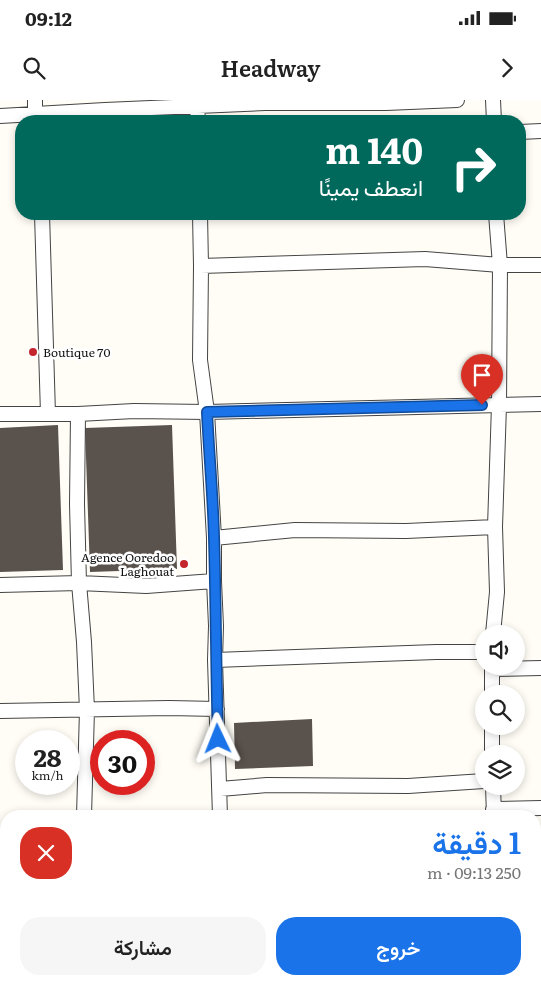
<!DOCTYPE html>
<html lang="ar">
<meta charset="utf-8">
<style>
:root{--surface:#fff;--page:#f6f6f6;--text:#222;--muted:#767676;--accent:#1a73e8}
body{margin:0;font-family:Literata,Vazirmatn,serif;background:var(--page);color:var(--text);direction:rtl;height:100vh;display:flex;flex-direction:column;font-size:19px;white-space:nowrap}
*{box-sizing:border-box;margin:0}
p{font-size:16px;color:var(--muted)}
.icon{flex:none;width:28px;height:28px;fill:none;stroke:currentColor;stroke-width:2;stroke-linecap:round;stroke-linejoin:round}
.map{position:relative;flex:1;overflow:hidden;direction:ltr}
.details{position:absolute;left:0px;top:710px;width:541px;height:175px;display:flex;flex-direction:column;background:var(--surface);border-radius:20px 20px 0 0;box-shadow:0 2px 8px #0003;direction:rtl}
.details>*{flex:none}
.hud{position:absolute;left:15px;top:15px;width:511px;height:105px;border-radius:20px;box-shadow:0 2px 8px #0003;direction:rtl;background:#00695c;color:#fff;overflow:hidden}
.fabs{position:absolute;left:475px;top:525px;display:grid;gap:10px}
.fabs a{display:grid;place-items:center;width:50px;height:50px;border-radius:50%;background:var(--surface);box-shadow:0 2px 8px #0003;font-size:25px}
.speed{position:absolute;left:15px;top:630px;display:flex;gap:10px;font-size:25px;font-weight:700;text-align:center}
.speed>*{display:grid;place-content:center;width:65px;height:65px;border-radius:50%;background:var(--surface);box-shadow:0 2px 8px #0003;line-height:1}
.speed small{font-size:12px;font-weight:400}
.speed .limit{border:8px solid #d22;background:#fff;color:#111}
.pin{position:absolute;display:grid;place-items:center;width:42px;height:42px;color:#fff;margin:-51px -21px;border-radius:50% 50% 50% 0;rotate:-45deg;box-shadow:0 0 5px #0007}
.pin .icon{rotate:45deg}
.me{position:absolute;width:55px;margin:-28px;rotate:358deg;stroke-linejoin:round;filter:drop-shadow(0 0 4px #0008)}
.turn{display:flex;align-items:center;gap:18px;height:105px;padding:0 20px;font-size:22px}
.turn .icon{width:65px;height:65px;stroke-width:2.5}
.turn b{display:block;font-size:35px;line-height:42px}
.round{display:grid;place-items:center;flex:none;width:52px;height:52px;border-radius:20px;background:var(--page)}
.summary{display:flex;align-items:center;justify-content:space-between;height:85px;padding:0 20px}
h1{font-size:30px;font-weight:600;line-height:38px;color:var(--accent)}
.button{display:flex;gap:10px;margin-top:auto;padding:10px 20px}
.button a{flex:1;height:58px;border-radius:20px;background:var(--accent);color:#fff;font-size:20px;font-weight:600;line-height:58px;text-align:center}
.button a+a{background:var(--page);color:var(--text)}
.status{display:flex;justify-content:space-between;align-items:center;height:35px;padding:0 25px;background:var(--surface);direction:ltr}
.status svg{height:14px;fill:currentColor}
header{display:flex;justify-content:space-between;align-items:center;height:65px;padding:0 20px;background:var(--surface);font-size:22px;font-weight:600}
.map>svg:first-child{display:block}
</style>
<div class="status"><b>09:12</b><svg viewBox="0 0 49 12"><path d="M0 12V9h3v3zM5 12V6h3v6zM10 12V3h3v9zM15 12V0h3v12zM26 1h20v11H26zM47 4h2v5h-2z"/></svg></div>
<header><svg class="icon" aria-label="forward" viewBox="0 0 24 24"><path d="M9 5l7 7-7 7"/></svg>Headway<svg class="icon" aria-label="search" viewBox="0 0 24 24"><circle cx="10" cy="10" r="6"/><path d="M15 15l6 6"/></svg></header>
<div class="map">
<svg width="541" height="885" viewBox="0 0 541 885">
<rect width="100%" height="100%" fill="#fffdf5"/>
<path fill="#5a524d" d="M 58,325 L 63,470 L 0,472 L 0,328 Z
M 172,325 L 177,469 L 90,472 L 85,328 Z
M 312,619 L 313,666 L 235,669 L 234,623 Z
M 0,799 L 6,799 L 6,832 L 0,832 Z"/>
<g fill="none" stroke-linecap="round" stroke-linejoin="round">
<g stroke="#444" stroke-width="16">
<path id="street" d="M 493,0 L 494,21
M 197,6 L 198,21
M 0,16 L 105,10 L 265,3 L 386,3 L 457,0
M 35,21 L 35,0
M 520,32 L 541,31
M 42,114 L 48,314
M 200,114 L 201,166 L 200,260 L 207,312 L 214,438 L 214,481 L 216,526 L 215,560 L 220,716
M 201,166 L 425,159 L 500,165 L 541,165
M 0,314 L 78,314 L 134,311 L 207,312 L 541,304
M 78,314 L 77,404 L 79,483 L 84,542 L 87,610 L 84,716
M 214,438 L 295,430 L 406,431 L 495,427
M 0,485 L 79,483 L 146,486 L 214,481
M 493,534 L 497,492 L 495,427 L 499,305 L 500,165 L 496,114
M 215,560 L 436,552 L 484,552
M 492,566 L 492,594
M 492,569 L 541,568
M 0,611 L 169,608 L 217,609
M 492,626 L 492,654
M 493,686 L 494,716
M 220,689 L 267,685 L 408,686 L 484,681
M 493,709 L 541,708
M 0,848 L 6,848
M 535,848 L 541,848
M 0,864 L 6,864
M 109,879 L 109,885
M 197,879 L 198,885
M 500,879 L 501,885"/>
</g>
<use href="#street" stroke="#fff" stroke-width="14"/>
</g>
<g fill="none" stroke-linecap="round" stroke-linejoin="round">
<g stroke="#114b97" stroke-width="12">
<path id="route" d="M 218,639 C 216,572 216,505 214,437 C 213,396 209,354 207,312 L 482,305"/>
</g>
<use href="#route" stroke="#1a73e8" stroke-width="9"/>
</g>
<g fill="#c4262e" stroke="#fff" stroke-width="2">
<circle cx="33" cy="252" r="5"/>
<circle cx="184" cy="464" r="5"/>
</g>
<g text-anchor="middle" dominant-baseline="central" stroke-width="5" stroke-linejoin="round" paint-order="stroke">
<g font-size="12" fill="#111" stroke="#fff" text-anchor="start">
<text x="43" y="252">Boutique 70</text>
<text x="174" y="457" text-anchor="end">Agence Ooredoo<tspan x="174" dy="14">Laghouat</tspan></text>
</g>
</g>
</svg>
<div class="fabs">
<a><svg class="icon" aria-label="sound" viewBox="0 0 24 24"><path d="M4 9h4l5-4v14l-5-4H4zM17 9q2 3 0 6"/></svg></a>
<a><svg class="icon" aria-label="search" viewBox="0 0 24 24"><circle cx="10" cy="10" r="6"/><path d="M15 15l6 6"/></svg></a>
<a><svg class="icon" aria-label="layers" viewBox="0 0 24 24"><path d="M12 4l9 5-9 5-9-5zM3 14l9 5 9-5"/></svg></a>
</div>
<div class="speed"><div>28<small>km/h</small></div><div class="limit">30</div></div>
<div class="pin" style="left:482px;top:305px;background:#d93025"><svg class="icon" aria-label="arrive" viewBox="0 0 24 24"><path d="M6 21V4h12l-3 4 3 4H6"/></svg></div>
<svg class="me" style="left:218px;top:639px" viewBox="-20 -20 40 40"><path d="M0-17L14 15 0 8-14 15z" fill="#1a73e8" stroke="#fff" stroke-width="4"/></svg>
<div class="hud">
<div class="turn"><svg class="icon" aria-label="right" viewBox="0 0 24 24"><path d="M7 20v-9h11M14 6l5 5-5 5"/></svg><div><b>140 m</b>انعطف يمينًا</div></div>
</div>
<section class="details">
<div class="summary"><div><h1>1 دقيقة</h1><p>250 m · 09:13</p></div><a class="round" style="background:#d93025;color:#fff"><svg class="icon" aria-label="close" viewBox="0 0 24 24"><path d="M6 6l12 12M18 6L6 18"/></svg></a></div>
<div class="button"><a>خروج</a><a>مشاركة</a></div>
</section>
</div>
